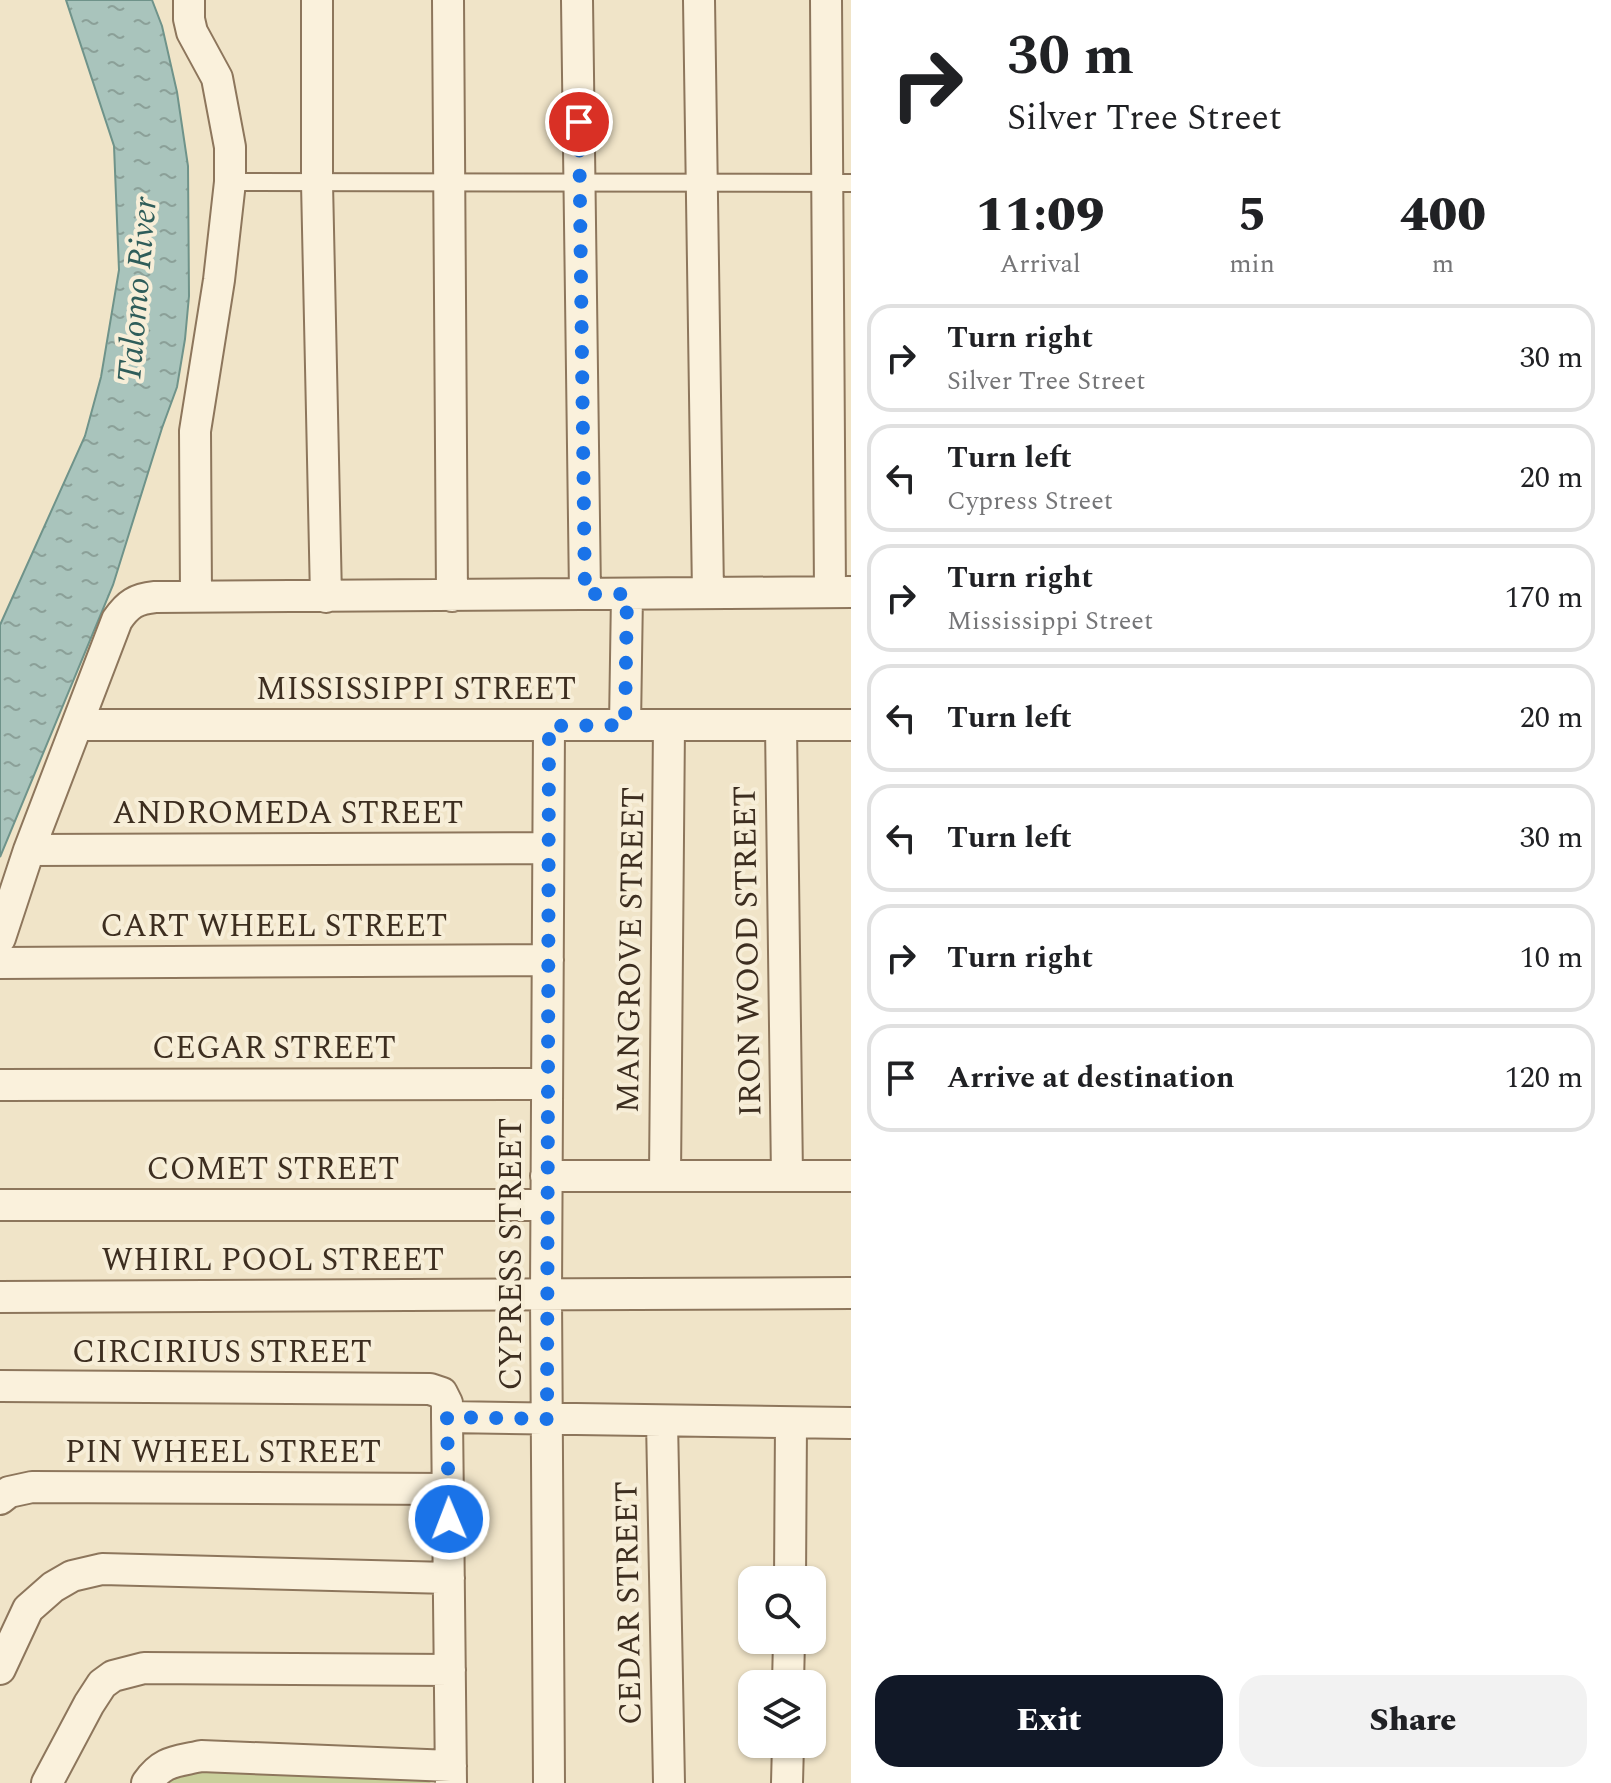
<!DOCTYPE html>
<style>
:root{--surface:#fff;--page:#f2f2f2;--text:#202124;--muted:#757577;--line:#e0e0e0;--accent:#111827}
body{margin:0;font-family:Spectral,serif;background:var(--page);color:var(--text);height:100vh;display:flex;flex-direction:column;font-size:30px;white-space:nowrap}
*{box-sizing:border-box;margin:0}
p{font-size:26px;color:var(--muted)}
.icon{flex:none;width:44px;height:44px;fill:none;stroke:currentColor;stroke-width:2;stroke-linecap:round;stroke-linejoin:round}
.map{position:relative;flex:1;overflow:hidden}
.sheet{display:flex;flex-direction:column;background:var(--surface);width:760px}
.sheet>*{flex:none}
.banner{background:#fff;color:var(--text);overflow:hidden}
.tools{position:absolute;left:738px;top:1566px;display:grid;gap:16px}
.tools a{display:grid;place-items:center;width:88px;height:88px;border-radius:16px;background:var(--surface);box-shadow:0 2px 6px #0004;font-size:40px}
.pin{position:absolute;display:grid;place-items:center;width:68px;height:68px;color:#fff;margin:-34px;border:4px solid #fff;border-radius:50%;box-shadow:0 2px 8px #0007}
.me{position:absolute;width:88px;margin:-44px;rotate:359deg;stroke-linejoin:round;filter:drop-shadow(0 0 6px #0008)}
.turn{display:flex;align-items:center;gap:28px;height:168px;padding:0 24px;font-size:36px}
.turn .icon{width:104px;height:104px;stroke-width:2.5}
.turn b{display:block;font-size:56px;line-height:68px}
.eta{display:flex;justify-content:space-evenly;align-items:center;height:136px;text-align:center}
.eta b{font-size:48px;font-weight:800;line-height:56px}
.button{display:flex;gap:16px;margin-top:auto;padding:16px 24px}
.button a{flex:1;height:92px;border-radius:24px;background:var(--accent);color:#fff;font-size:32px;font-weight:800;line-height:92px;text-align:center}
.button a+a{background:var(--page);color:var(--text)}
ul{padding:0;list-style:none}
li{display:flex;align-items:center;gap:24px;height:108px;margin:0 16px 12px;padding:0 8px;border:4px solid var(--line);border-radius:24px}
li div{flex:1}
li b{display:block;font-size:30px}
li em{font-style:normal}
main{display:flex;flex:1;min-height:0}
.map>svg:first-child{display:block}
</style>
<main>
<div class="map">
<svg width="851" height="1783" viewBox="0 0 851 1783">
<defs>
<pattern id="water-ripples" width="26" height="14" patternUnits="userSpaceOnUse" patternTransform="scale(2)"><rect width="26" height="14" fill="#a9c4bc"/><path d="M2 4q2-2 4 0t4 0M15 11q2-2 4 0t4 0" fill="none" stroke="#8ba098"/></pattern>
</defs>
<rect width="100%" height="100%" fill="#f0e4c8"/>
<path fill="#c9cf9b" d="M 204,1769 L 418,1775 L 431,1783 L 168,1783 L 176,1778 Z"/>
<path fill="url(#water-ripples)" stroke="#6f938a" stroke-width="2" d="M 66,0 L 152,0 L 162,26 L 177,92 L 188,166 L 189,296 L 185,339 L 177,387 L 162,428 L 113,585 L 0,857 L 0,625 L 85,436 L 101,377 L 119,270 L 114,146 Z"/>
<g fill="none" stroke-linecap="round" stroke-linejoin="round">
<g stroke="#8d765c" stroke-width="20">
<path id="service" d="M 230,182 L 851,183"/>
</g>
<g stroke="#8d765c" stroke-width="34">
<path id="minor" d="M 189,0 L 189,19 L 192,32 L 217,78 L 230,147 L 230,182 L 219,280 L 195,431 L 196,596
M 317,0 L 317,183 L 326,597
M 448,0 L 452,596
M 577,0 L 585,594
M 699,0 L 708,593
M 826,0 L 830,592
M 77,725 L 851,725
M 625,725 L 627,594
M 781,726 L 787,1176
M 29,850 L 548,848
M 0,938 L 29,850 L 117,620 C 128,604 136,599 155,597 L 851,592
M 0,963 L 548,960
M 0,1085 L 547,1084
M 546,1176 L 851,1176
M 665,1176 L 669,725
M 0,1205 L 546,1205
M 0,1297 L 851,1293
M 0,1386 L 430,1389 L 442,1393 L 447,1403 L 447,1417 L 451,1783
M 447,1417 L 851,1423
M 662,1421 L 669,1783
M 0,1499 L 9,1492 L 32,1487 L 448,1489
M 790,1580 L 791,1423
M 0,1669 L 28,1609 L 53,1587 L 72,1576 L 102,1569 L 449,1578
M 788,1684 L 789,1640
M 47,1783 L 89,1704 L 102,1684 L 113,1676 L 144,1668 L 450,1670
M 147,1783 C 163,1760 176,1762 201,1756 L 451,1766
M 549,1783 L 546,1295 L 549,726
M 787,1783 L 788,1744"/>
</g>
<use href="#service" stroke="#faf1dc" stroke-width="16"/>
<use href="#minor" stroke="#faf1dc" stroke-width="30"/>
</g>
<g fill="none" stroke-linecap="round" stroke-linejoin="round">
<path stroke="#1a73e8" stroke-width="14" stroke-dasharray="0 25.2" d="M 449,1519 L 447,1417 L 547,1419 L 549,726 L 625,725 L 627,594 L 585,594 L 579,122"/>
</g>
<g text-anchor="middle" dominant-baseline="central" stroke-width="8" stroke-linejoin="round" paint-order="stroke">
<g font-size="32" fill="#3d2e20" stroke="#f7eed8">
<text x="416" y="689">MISSISSIPPI STREET</text>
<text x="288" y="813">ANDROMEDA STREET</text>
<text x="274" y="926">CART WHEEL STREET</text>
<text transform="translate(631 950) rotate(-89)">MANGROVE STREET</text>
<text transform="translate(748 951) rotate(-91)">IRON WOOD STREET</text>
<text x="274" y="1048">CEGAR STREET</text>
<text x="273" y="1169">COMET STREET</text>
<text transform="translate(511 1254) rotate(-90)">CYPRESS STREET</text>
<text x="273" y="1260">WHIRL POOL STREET</text>
<text x="222" y="1352">CIRCIRIUS STREET</text>
<text x="223" y="1452">PIN WHEEL STREET</text>
<text transform="translate(629 1603) rotate(-91)">CEDAR STREET</text>
</g>
<g font-size="34" font-style="italic" fill="#2f5d5a" stroke="#f7eed8">
<text transform="translate(138 290) rotate(-85)">Talomo River</text>
</g>
</g>
</svg>
<div class="tools">
<a><svg class="icon" aria-label="search" viewBox="0 0 24 24"><circle cx="10" cy="10" r="6"/><path d="M15 15l6 6"/></svg></a>
<a><svg class="icon" aria-label="layers" viewBox="0 0 24 24"><path d="M12 4l9 5-9 5-9-5zM3 14l9 5 9-5"/></svg></a>
</div>
<div class="pin" style="left:579px;top:122px;background:#d93025"><svg class="icon" aria-label="arrive" viewBox="0 0 24 24"><path d="M6 21V4h12l-3 4 3 4H6"/></svg></div>
<svg class="me" style="left:449px;top:1519px" viewBox="-20 -20 40 40"><circle r="17" fill="#1a73e8" stroke="#fff" stroke-width="3"/><path d="M0-11L8 9 0 5-8 9z" fill="#fff"/></svg>
</div>
<section class="sheet">
<div class="banner">
<div class="turn"><svg class="icon" aria-label="right" viewBox="0 0 24 24"><path d="M7 20v-9h11M14 6l5 5-5 5"/></svg><div><b>30 m</b>Silver Tree Street</div></div>
</div>
<div class="eta">
<div><b>11:09</b><p>Arrival</p></div>
<div><b>5</b><p>min</p></div>
<div><b>400</b><p>m</p></div>
</div>
<ul>
<li><svg class="icon" aria-label="right" viewBox="0 0 24 24"><path d="M7 20v-9h11M14 6l5 5-5 5"/></svg><div><b>Turn right</b><p>Silver Tree Street</p></div><em>30 m</em></li>
<li><svg class="icon" aria-label="left" viewBox="0 0 24 24"><path d="M17 20v-9H6M10 6l-5 5 5 5"/></svg><div><b>Turn left</b><p>Cypress Street</p></div><em>20 m</em></li>
<li><svg class="icon" aria-label="right" viewBox="0 0 24 24"><path d="M7 20v-9h11M14 6l5 5-5 5"/></svg><div><b>Turn right</b><p>Mississippi Street</p></div><em>170 m</em></li>
<li><svg class="icon" aria-label="left" viewBox="0 0 24 24"><path d="M17 20v-9H6M10 6l-5 5 5 5"/></svg><div><b>Turn left</b></div><em>20 m</em></li>
<li><svg class="icon" aria-label="left" viewBox="0 0 24 24"><path d="M17 20v-9H6M10 6l-5 5 5 5"/></svg><div><b>Turn left</b></div><em>30 m</em></li>
<li><svg class="icon" aria-label="right" viewBox="0 0 24 24"><path d="M7 20v-9h11M14 6l5 5-5 5"/></svg><div><b>Turn right</b></div><em>10 m</em></li>
<li><svg class="icon" aria-label="arrive" viewBox="0 0 24 24"><path d="M6 21V4h12l-3 4 3 4H6"/></svg><div><b>Arrive at destination</b></div><em>120 m</em></li>
</ul>
<div class="button"><a>Exit</a><a>Share</a></div>
</section>
</main>
